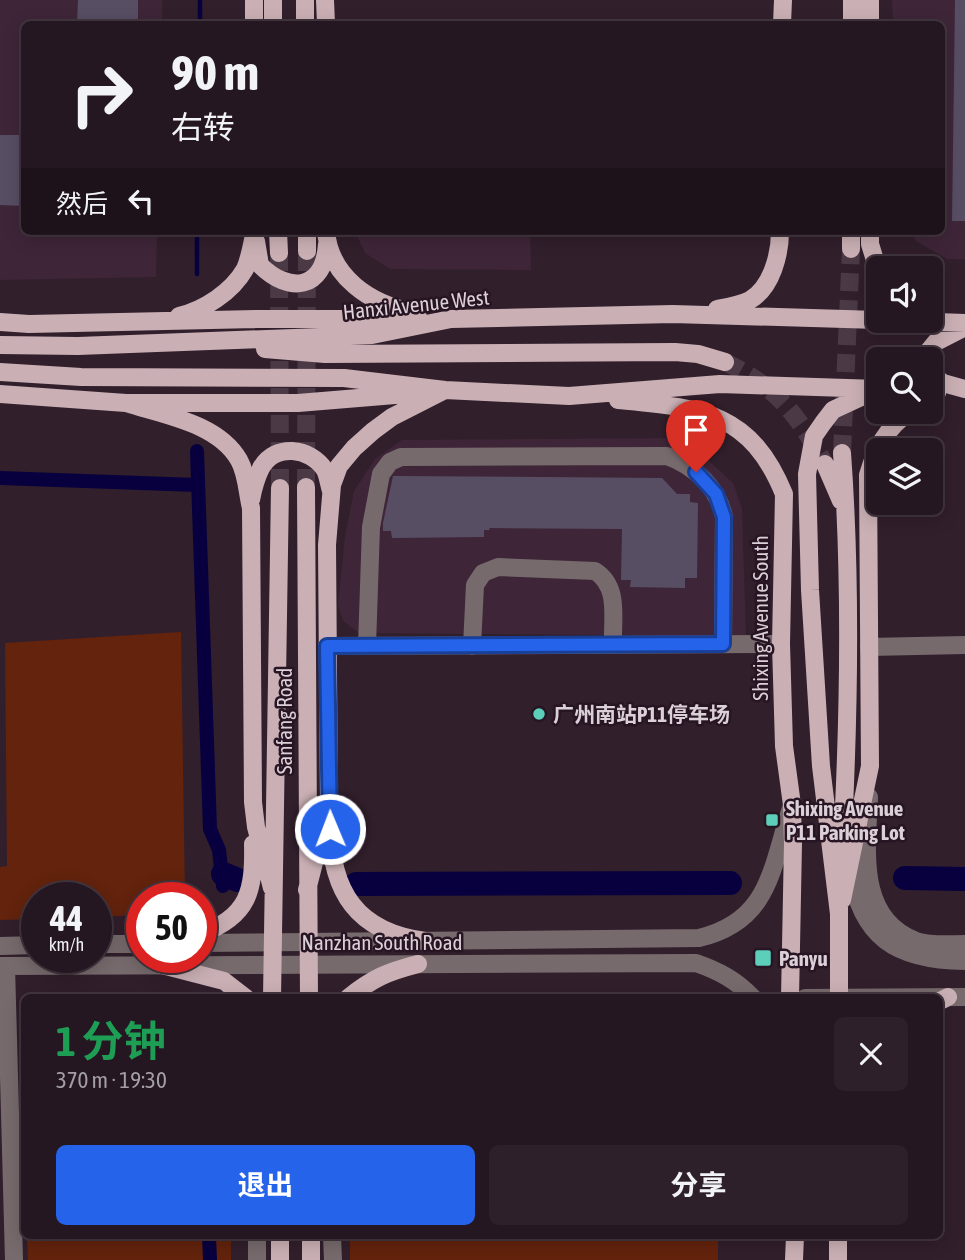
<!DOCTYPE html>
<html lang="zh">
<meta charset="utf-8">
<style>
:root{--surface:#251721;--page:#2d202a;--text:#f1f3f6;--muted:#a39fa5;--line:#42363f;--accent:#2563eb}
body{margin:0;font-family:"Asap Condensed","Noto Sans SC",sans-serif;background:var(--page);color:var(--text);height:100vh;display:flex;flex-direction:column;font-size:26px;white-space:nowrap}
*{box-sizing:border-box;margin:0}
p{font-size:23px;color:var(--muted)}
.icon{flex:none;width:38px;height:38px;fill:none;stroke:currentColor;stroke-width:2;stroke-linecap:round;stroke-linejoin:round}
.map{position:relative;flex:1;overflow:hidden}
.side{position:absolute;left:21px;top:994px;width:922px;height:245px;display:flex;flex-direction:column;background:var(--surface);border-radius:10px;box-shadow:0 4px 18px #0003,0 0 0 2px var(--line)}
.side>*{flex:none}
.banner{position:absolute;left:21px;top:21px;width:924px;height:214px;border-radius:10px;box-shadow:0 4px 18px #0003,0 0 0 2px var(--line);background:#251721;color:var(--text);overflow:hidden}
.buttons{position:absolute;left:866px;top:256px;display:grid;gap:14px}
.buttons a{display:grid;place-items:center;width:77px;height:77px;border-radius:10px;background:var(--surface);box-shadow:0 4px 18px #0003,0 0 0 2px var(--line);font-size:35px}
.speed{position:absolute;left:21px;top:882px;display:flex;gap:14px;font-size:35px;font-weight:700;text-align:center}
.speed>*{display:grid;place-content:center;width:91px;height:91px;border-radius:50%;background:var(--surface);box-shadow:0 4px 18px #0003,0 0 0 2px var(--line);line-height:1}
.speed small{font-size:18px;font-weight:400}
.speed .limit{border:10px solid #d22;background:#fff;color:#111}
.pin{position:absolute;display:grid;place-items:center;width:60px;height:60px;color:#fff;margin:-72px -30px;border-radius:50% 50% 50% 0;rotate:-45deg;box-shadow:0 0 7px #0007}
.pin .icon{rotate:45deg}
.me{position:absolute;width:77px;margin:-38px;rotate:359deg;stroke-linejoin:round;filter:drop-shadow(0 0 5px #0008)}
.turn{display:flex;align-items:center;gap:24px;height:147px;padding:0 35px;font-size:32px}
.turn .icon{width:91px;height:91px;stroke-width:2.5}
.turn b{display:block;font-size:49px;line-height:60px}
.then{display:flex;align-items:center;height:66px;padding:0 35px;background:#0003;gap:14px;font-size:26px}
.round{display:grid;place-items:center;flex:none;width:74px;height:74px;border-radius:10px;background:var(--page)}
.summary{display:flex;align-items:center;justify-content:space-between;height:119px;padding:0 35px}
h1{font-size:42px;font-weight:700;line-height:52px;color:#1e9e55}
.button{display:flex;gap:14px;margin-top:auto;padding:14px 35px}
.button a{flex:1;height:80px;border-radius:10px;background:var(--accent);color:#fff;font-size:28px;font-weight:700;line-height:80px;text-align:center}
.button a+a{background:var(--page);color:var(--text)}
.map>svg:first-child{display:block}
</style>
<div class="map">
<svg width="965" height="1260" viewBox="0 0 965 1260">
<rect width="100%" height="100%" fill="#311f2c"/>
<path fill="#3e2638" d="M 0,0 L 162,0 L 162,24 L 24,24 L 24,231 L 157,231 L 156,277 L 0,280 Z
M 892,0 L 965,0 L 965,259 L 947,259 L 916,241 L 912,231 L 942,231 L 942,24 L 893,24 Z
M 355,231 L 530,231 L 531,270 L 390,269 L 365,253 Z
M 684,438 L 733,483 L 742,508 L 746,636 L 359,633 L 343,621 L 338,605 L 345,536 L 354,491 L 375,459 L 402,440 Z"/>
<path fill="#63230d" d="M 181,632 L 185,898 L 142,898 L 142,915 L 96,917 L 96,898 L 37,898 L 37,919 L 0,920 L 0,867 L 7,866 L 5,643 Z
M 27,1236 L 231,1236 L 231,1260 L 28,1260 Z
M 350,1236 L 718,1236 L 718,1260 L 350,1260 Z"/>
<g fill="none" stroke-linecap="round" stroke-linejoin="round">
<path stroke="#08003e" stroke-width="4.5" d="M 200,24 L 200,0
M 197,274 L 197,231"/>
<path stroke="#08003e" stroke-width="14" d="M 197,451 L 210,829 L 219,850 L 223,886
M 0,478 L 197,485
M 209,1236 L 210,1260"/>
<path stroke="#08003e" stroke-width="24" d="M 223,874 L 238,880
M 905,878 L 965,879
M 356,884 L 730,883"/>
</g>
<path fill="#584e64" d="M 78,0 L 138,0 L 138,24 L 77,24 Z
M 955,0 L 965,0 L 965,221 L 952,221 Z
M 0,135 L 24,135 L 24,206 L 0,205 Z
M 393,476 L 662,478 L 677,494 L 690,494 L 690,502 L 698,503 L 697,578 L 685,578 L 685,588 L 630,587 L 631,580 L 621,580 L 622,529 L 489,528 L 490,530 L 484,530 L 484,537 L 392,538 L 391,531 L 383,531 L 383,523 Z"/>
<g fill="none" stroke-linecap="round" stroke-linejoin="round">
<path stroke="#4b3a46" stroke-width="18" stroke-dasharray="18 9" stroke-linecap="butt" d="M 279,253 L 280,488
M 725,362 C 778,388 797,414 825,464
M 842,453 L 851,249
M 306,487 L 307,251"/>
<path stroke="#776a6c" stroke-width="18" d="M 327,646 L 781,644
M 367,646 L 371,527 L 381,474 L 390,462 L 401,457 L 667,456 C 695,466 718,488 724,517 L 723,644
M 472,646 L 475,585 L 483,573 L 498,567 L 595,571 C 620,587 612,618 613,645
M 869,647 L 965,645
M 869,797 C 867,849 856,918 916,941 C 931,946 950,944 965,944
M 850,867 C 860,938 896,960 965,961
M 201,943 L 699,938 C 770,921 771,869 791,808
M 96,944 L 142,944
M 0,946 L 37,945
M 0,966 L 696,963 C 719,971 736,980 753,998
M 6,966 L 14,1260
M 805,998 L 965,997
M 257,1236 L 257,1260
M 332,1236 L 333,1260"/>
<path stroke="#cab0b4" stroke-width="18" d="M 254,0 L 254,24
M 273,0 L 273,24
M 305,0 L 305,24
M 325,0 L 326,24
M 852,0 L 852,24
M 870,0 L 870,24
M 782,24 L 783,0
M 278,231 L 279,253
M 307,231 L 307,251
M 326,231 C 330,277 370,304 413,312
M 870,231 L 870,244 L 878,270
M 256,241 L 260,265 C 289,294 324,290 327,244
M 851,249 L 851,231
M 717,309 C 728,307 740,305 750,300 C 772,287 780,254 780,231
M 179,316 C 204,310 232,292 245,269 C 250,258 252,243 255,231
M 880,320 L 965,323
M 0,322 L 29,324 L 258,319 L 419,319
M 0,345 L 78,346 L 372,335 L 451,319 L 673,314 L 878,320
M 265,349 L 325,354 L 675,352 L 698,354 L 725,362
M 928,359 L 927,353 L 936,342 L 965,327
M 0,372 L 81,377 L 344,378 L 445,390 L 569,396 L 720,384 L 878,389
M 931,374 L 943,383 L 965,389
M 0,394 L 126,403 L 298,403 L 407,394
M 931,397 L 937,393
M 618,400 C 699,408 750,410 784,494 L 781,644 L 784,746 L 792,805 L 793,843 L 790,998
M 126,403 C 163,415 218,423 239,460 C 247,474 247,492 251,508 L 253,802 L 256,827 L 272,888
M 825,464 L 841,501
M 306,487 L 309,998
M 251,500 C 253,489 256,478 261,468 C 275,443 310,447 325,470 C 328,476 329,485 331,491
M 330,826 C 331,892 357,932 425,941
M 841,865 C 849,727 852,590 842,453
M 307,890 L 329,804 L 327,545 L 332,485 L 339,466 L 354,448 L 373,431 L 392,417 L 445,390
M 842,900 L 870,766 L 868,475 C 876,447 886,429 910,411
M 839,914 L 821,766 L 810,590 L 807,474 L 814,436 L 823,423 L 833,410 L 874,391
M 201,934 C 249,916 254,891 253,844
M 162,965 L 224,981 L 246,998
M 272,998 L 280,488
M 348,998 C 373,978 387,972 418,964
M 839,998 L 839,903
M 940,1001 L 948,997
M 311,1236 L 311,1260
M 280,1260 L 280,1236
M 794,1260 L 795,1236
M 838,1260 L 838,1236"/>
</g>
<g fill="none" stroke-linecap="round" stroke-linejoin="round">
<g stroke="#184099" stroke-width="18">
<path id="route" d="M 330,829 L 327,646 L 723,644 L 724,517 L 716,494 L 696,472"/>
</g>
<use href="#route" stroke="#2563eb" stroke-width="12"/>
</g>
<g fill="#5cceba" stroke="#271523" stroke-width="2.5">
<circle cx="539" cy="714" r="7"/>
<rect x="765" y="813" width="14" height="14" rx="3.5"/>
<rect x="754" y="949" width="18" height="18" rx="3.5"/>
</g>
<g text-anchor="middle" dominant-baseline="central" stroke-width="5" stroke-linejoin="round" paint-order="stroke">
<g font-size="21" fill="#dcd0d8" stroke="#271523">
<text transform="translate(416 304) rotate(-6)">Hanxi Avenue West</text>
<text transform="translate(760 618) rotate(-90)">Shixing Avenue South</text>
<text transform="translate(284 721) rotate(-90)">Sanfang Road</text>
<text x="382" y="942">Nanzhan South Road</text>
</g>
<g font-size="21" font-weight="bold" fill="#dcd0d8" stroke="#271523" text-anchor="start">
<text x="553" y="714">广州南站P11停车场</text>
<text x="786" y="808">Shixing Avenue<tspan x="786" dy="24">P11 Parking Lot</tspan></text>
<text x="779" y="958">Panyu</text>
</g>
</g>
</svg>
<div class="buttons">
<a><svg class="icon" aria-label="sound" viewBox="0 0 24 24"><path d="M4 9h4l5-4v14l-5-4H4zM17 9q2 3 0 6"/></svg></a>
<a><svg class="icon" aria-label="search" viewBox="0 0 24 24"><circle cx="10" cy="10" r="6"/><path d="M15 15l6 6"/></svg></a>
<a><svg class="icon" aria-label="layers" viewBox="0 0 24 24"><path d="M12 4l9 5-9 5-9-5zM3 14l9 5 9-5"/></svg></a>
</div>
<div class="speed"><div>44<small>km/h</small></div><div class="limit">50</div></div>
<div class="pin" style="left:696px;top:472px;background:#d93025"><svg class="icon" aria-label="arrive" viewBox="0 0 24 24"><path d="M6 21V4h12l-3 4 3 4H6"/></svg></div>
<svg class="me" style="left:330px;top:829px" viewBox="-20 -20 40 40"><circle r="17" fill="#2563eb" stroke="#fff" stroke-width="3"/><path d="M0-11L8 9 0 5-8 9z" fill="#fff"/></svg>
<div class="banner">
<div class="turn"><svg class="icon" aria-label="right" viewBox="0 0 24 24"><path d="M7 20v-9h11M14 6l5 5-5 5"/></svg><div><b>90 m</b>右转</div></div>
<div class="then">然后<svg class="icon" aria-label="left" viewBox="0 0 24 24"><path d="M17 20v-9H6M10 6l-5 5 5 5"/></svg></div>
</div>
<section class="side">
<div class="summary"><div><h1>1 分钟</h1><p>370 m · 19:30</p></div><a class="round"><svg class="icon" aria-label="close" viewBox="0 0 24 24"><path d="M6 6l12 12M18 6L6 18"/></svg></a></div>
<div class="button"><a>退出</a><a>分享</a></div>
</section>
</div>
